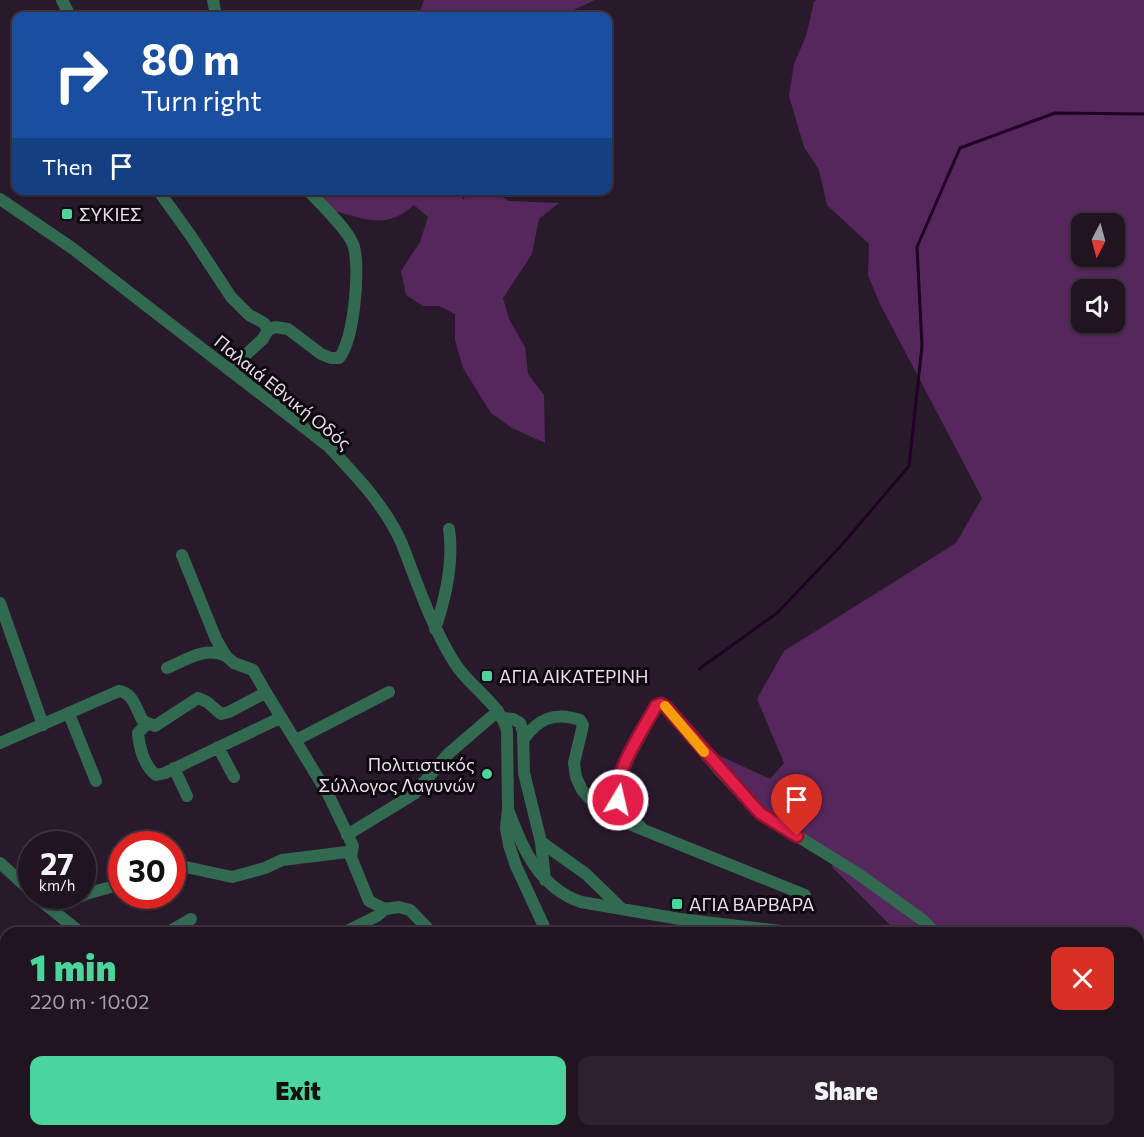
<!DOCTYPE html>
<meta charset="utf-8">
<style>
:root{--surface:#1f1420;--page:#2c212d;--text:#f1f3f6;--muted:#a19ea5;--line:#3c333e;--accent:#4bd49b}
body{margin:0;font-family:Commissioner,sans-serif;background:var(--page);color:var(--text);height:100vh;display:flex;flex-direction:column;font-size:22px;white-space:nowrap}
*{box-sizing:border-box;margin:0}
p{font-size:20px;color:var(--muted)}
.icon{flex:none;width:33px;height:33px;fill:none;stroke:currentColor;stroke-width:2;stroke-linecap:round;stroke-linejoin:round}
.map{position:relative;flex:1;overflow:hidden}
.side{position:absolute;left:0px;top:927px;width:1144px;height:210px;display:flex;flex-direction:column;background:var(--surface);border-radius:18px 18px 0 0;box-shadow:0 2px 4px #0004,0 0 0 2px var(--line)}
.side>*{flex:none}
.top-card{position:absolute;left:12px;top:12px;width:600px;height:183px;border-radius:12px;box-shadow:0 2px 4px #0004,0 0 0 2px var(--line);background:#1a4fa0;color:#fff;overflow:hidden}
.needle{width:39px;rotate:186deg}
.fabs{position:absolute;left:1071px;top:213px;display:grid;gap:12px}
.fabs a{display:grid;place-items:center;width:54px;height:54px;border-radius:12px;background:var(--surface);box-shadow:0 2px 4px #0004,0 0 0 2px var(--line);font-size:30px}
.speed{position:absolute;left:18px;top:831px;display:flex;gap:12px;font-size:30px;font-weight:700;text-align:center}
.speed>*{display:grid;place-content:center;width:78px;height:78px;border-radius:50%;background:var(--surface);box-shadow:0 2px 4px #0004,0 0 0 2px var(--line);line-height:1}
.speed small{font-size:15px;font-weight:400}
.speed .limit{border:9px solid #d22;background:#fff;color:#111}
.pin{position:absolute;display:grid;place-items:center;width:51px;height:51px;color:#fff;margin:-62px -26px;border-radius:50% 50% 50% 0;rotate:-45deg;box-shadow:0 0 6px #0007}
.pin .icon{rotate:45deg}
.me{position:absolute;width:66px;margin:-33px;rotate:9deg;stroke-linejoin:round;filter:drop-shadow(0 0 4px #0008)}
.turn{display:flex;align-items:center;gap:21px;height:126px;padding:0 30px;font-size:27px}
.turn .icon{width:78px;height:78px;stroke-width:2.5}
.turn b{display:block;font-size:42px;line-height:51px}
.then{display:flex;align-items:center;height:57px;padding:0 30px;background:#0003;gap:12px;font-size:22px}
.round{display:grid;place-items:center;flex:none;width:63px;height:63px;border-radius:12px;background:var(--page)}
.summary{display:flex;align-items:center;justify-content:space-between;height:102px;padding:0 30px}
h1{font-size:36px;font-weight:800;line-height:45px;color:var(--accent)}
.primary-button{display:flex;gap:12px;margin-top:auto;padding:12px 30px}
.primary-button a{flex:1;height:69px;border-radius:12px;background:var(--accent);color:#111;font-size:24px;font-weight:800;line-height:69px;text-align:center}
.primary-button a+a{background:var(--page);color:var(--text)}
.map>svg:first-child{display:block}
</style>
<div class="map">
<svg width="1144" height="1137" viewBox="0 0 1144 1137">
<rect width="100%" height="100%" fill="#291a2b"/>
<path fill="#55275c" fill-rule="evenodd" d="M 424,0 L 595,0 L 567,13 L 565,16 L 418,16 Z
M 816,0 L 1144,0 L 1144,1017 L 1139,1019 L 1138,933 L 898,933 L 832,867 L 836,854 L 761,808 L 701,747 L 770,779 L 784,763 L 757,699 L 784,651 L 956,543 L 982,498 L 880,304 L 868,275 L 869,244 L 827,205 L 819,170 L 804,147 L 789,96 L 794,64 L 806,36 L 814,2 ZM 1082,224 L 1114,224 L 1114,256 L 1082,256 ZM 1082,290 L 1114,290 L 1114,322 L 1082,322 Z
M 492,190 L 509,201 L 559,203 L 539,219 L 532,254 L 503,298 L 509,319 L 525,347 L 528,374 L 544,395 L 545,443 L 512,428 L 491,413 L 463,368 L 455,340 L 455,314 L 439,306 L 423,306 L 406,295 L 401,271 L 420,242 L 428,217 L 414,205 C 384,232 363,217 329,210 L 315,191 L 461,191 L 463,200 L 469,191 Z"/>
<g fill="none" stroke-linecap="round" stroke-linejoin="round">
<path stroke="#210025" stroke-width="3" d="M 699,669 L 777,613 L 840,547 L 909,466 L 922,346 L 917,247 L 960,148 L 1055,113 L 1144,114"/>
<path stroke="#326a51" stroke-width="12" d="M 62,0 L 70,16
M 213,0 L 216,16
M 158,190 L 191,236 L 231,297 L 249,315 L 264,323 L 268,330
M 0,199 L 72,248 L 328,446 C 356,476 385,505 402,544 C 418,585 431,625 454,662 C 469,687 498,701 507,730 L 508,808 L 506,828 L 509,845 L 516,866 L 547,933
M 229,370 L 263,339 L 268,330 L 275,327 L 288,329 L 321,354 L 331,358 L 339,358 C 354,341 361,265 353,244 C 346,227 321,205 308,190
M 182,555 L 216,639 L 226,656 L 234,663 L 253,670 L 265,691
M 0,603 L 43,725
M 435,629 C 446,597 454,563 449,529
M 167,668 C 186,660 206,646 226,656
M 69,714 L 96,781
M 503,718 L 513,719 L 520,723 L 523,732 L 524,773 L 541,842 L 545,880
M 147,724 L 138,733 C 139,747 144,766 156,775 L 165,773 L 280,718
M 296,740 L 389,692
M 523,740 C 538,719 554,711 580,720 L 583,725 L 574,763 L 576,777 L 582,790 L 598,808 L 629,824 L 805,895
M 0,743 L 119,691 C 134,693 136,710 143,721 L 155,726 L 198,698 L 207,702 L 221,714 L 229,712 L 263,694 L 265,691 L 328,794 L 353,846 L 351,857 L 369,901 L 385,909 L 399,907 L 410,910 L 432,933
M 218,747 L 234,777
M 174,768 L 187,796
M 509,812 C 523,850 540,888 581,902 L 680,919 L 798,933
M 644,830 C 631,818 616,806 617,787 L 628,759 L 656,706 L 661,704 L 666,707 L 720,771 L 760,813 L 857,873 L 924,921 L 935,933
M 347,835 L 414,794 L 448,754 L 498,711
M 541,842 L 586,874 L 622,909
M 0,863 L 32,892
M 172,864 L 232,877 L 265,868 L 282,860 L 347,852 L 351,857
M 82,895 L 122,884
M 35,896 L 81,933
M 51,908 L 82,896
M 167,933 L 191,919
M 343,933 L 377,916 L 385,909
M 1138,1041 L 1144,1040
M 0,1112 L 6,1121
M 380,1131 L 385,1137
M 519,1131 L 521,1137
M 711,1131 L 713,1137
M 817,1131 L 829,1137
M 965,1131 L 973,1137
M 1057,1131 L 1061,1137
M 3,1137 L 11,1131
M 316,1137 L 323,1131
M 539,1137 L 544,1135 L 551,1137
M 740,1137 L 745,1131
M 871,1137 L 877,1131"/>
</g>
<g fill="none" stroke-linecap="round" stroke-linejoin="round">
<g stroke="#92132f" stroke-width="15">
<path id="route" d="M 618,800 C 612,774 643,730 656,706 L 661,704 L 666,707 L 760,813 L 797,836"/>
</g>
<use href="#route" stroke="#e11d48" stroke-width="10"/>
<path stroke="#f59e0b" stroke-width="10" d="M 665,706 L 704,752"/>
</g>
<g fill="#4bd49b" stroke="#0e080f" stroke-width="2">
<rect x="61" y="208" width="12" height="12" rx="3"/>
<rect x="481" y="670" width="12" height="12" rx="3"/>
<circle cx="487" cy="774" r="6"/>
<rect x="671" y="898" width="12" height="12" rx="3"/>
</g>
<g text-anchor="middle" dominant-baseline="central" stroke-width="6" stroke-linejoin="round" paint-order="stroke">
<g font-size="18" fill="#e8dee9" stroke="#0e080f" text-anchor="start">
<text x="79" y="214">ΣΥΚΙΕΣ</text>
<text x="499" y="676">ΑΓΙΑ ΑΙΚΑΤΕΡΙΝΗ</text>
<text x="475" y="764" text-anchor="end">Πολιτιστικός<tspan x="475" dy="21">Σύλλογος Λαγυνών</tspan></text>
<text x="689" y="904">ΑΓΙΑ ΒΑΡΒΑΡΑ</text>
</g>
<g font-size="18" fill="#e8dee9" stroke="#0e080f">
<text transform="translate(283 392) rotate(39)">Παλαιά Εθνική Οδός</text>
</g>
</g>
</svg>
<div class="fabs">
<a><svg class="needle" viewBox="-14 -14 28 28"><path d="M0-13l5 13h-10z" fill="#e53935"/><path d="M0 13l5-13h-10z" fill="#a19ea5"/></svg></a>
<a><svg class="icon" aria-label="sound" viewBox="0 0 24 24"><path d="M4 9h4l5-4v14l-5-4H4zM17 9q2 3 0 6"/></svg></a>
</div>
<div class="speed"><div>27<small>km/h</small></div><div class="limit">30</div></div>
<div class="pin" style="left:797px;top:836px;background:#d93025"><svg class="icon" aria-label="arrive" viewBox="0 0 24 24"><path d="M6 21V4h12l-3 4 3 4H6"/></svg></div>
<svg class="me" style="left:618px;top:800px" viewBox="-20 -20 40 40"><circle r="17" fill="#e11d48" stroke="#fff" stroke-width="3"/><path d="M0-11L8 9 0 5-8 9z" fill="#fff"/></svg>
<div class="top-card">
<div class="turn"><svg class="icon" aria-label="right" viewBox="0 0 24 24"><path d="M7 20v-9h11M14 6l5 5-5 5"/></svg><div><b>80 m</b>Turn right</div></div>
<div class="then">Then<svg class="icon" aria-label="arrive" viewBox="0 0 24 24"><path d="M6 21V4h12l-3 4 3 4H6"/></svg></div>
</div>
<section class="side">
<div class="summary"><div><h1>1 min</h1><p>220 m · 10:02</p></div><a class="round" style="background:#d93025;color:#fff"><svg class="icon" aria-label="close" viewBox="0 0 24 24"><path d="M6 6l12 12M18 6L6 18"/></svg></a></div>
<div class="primary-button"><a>Exit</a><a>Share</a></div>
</section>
</div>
